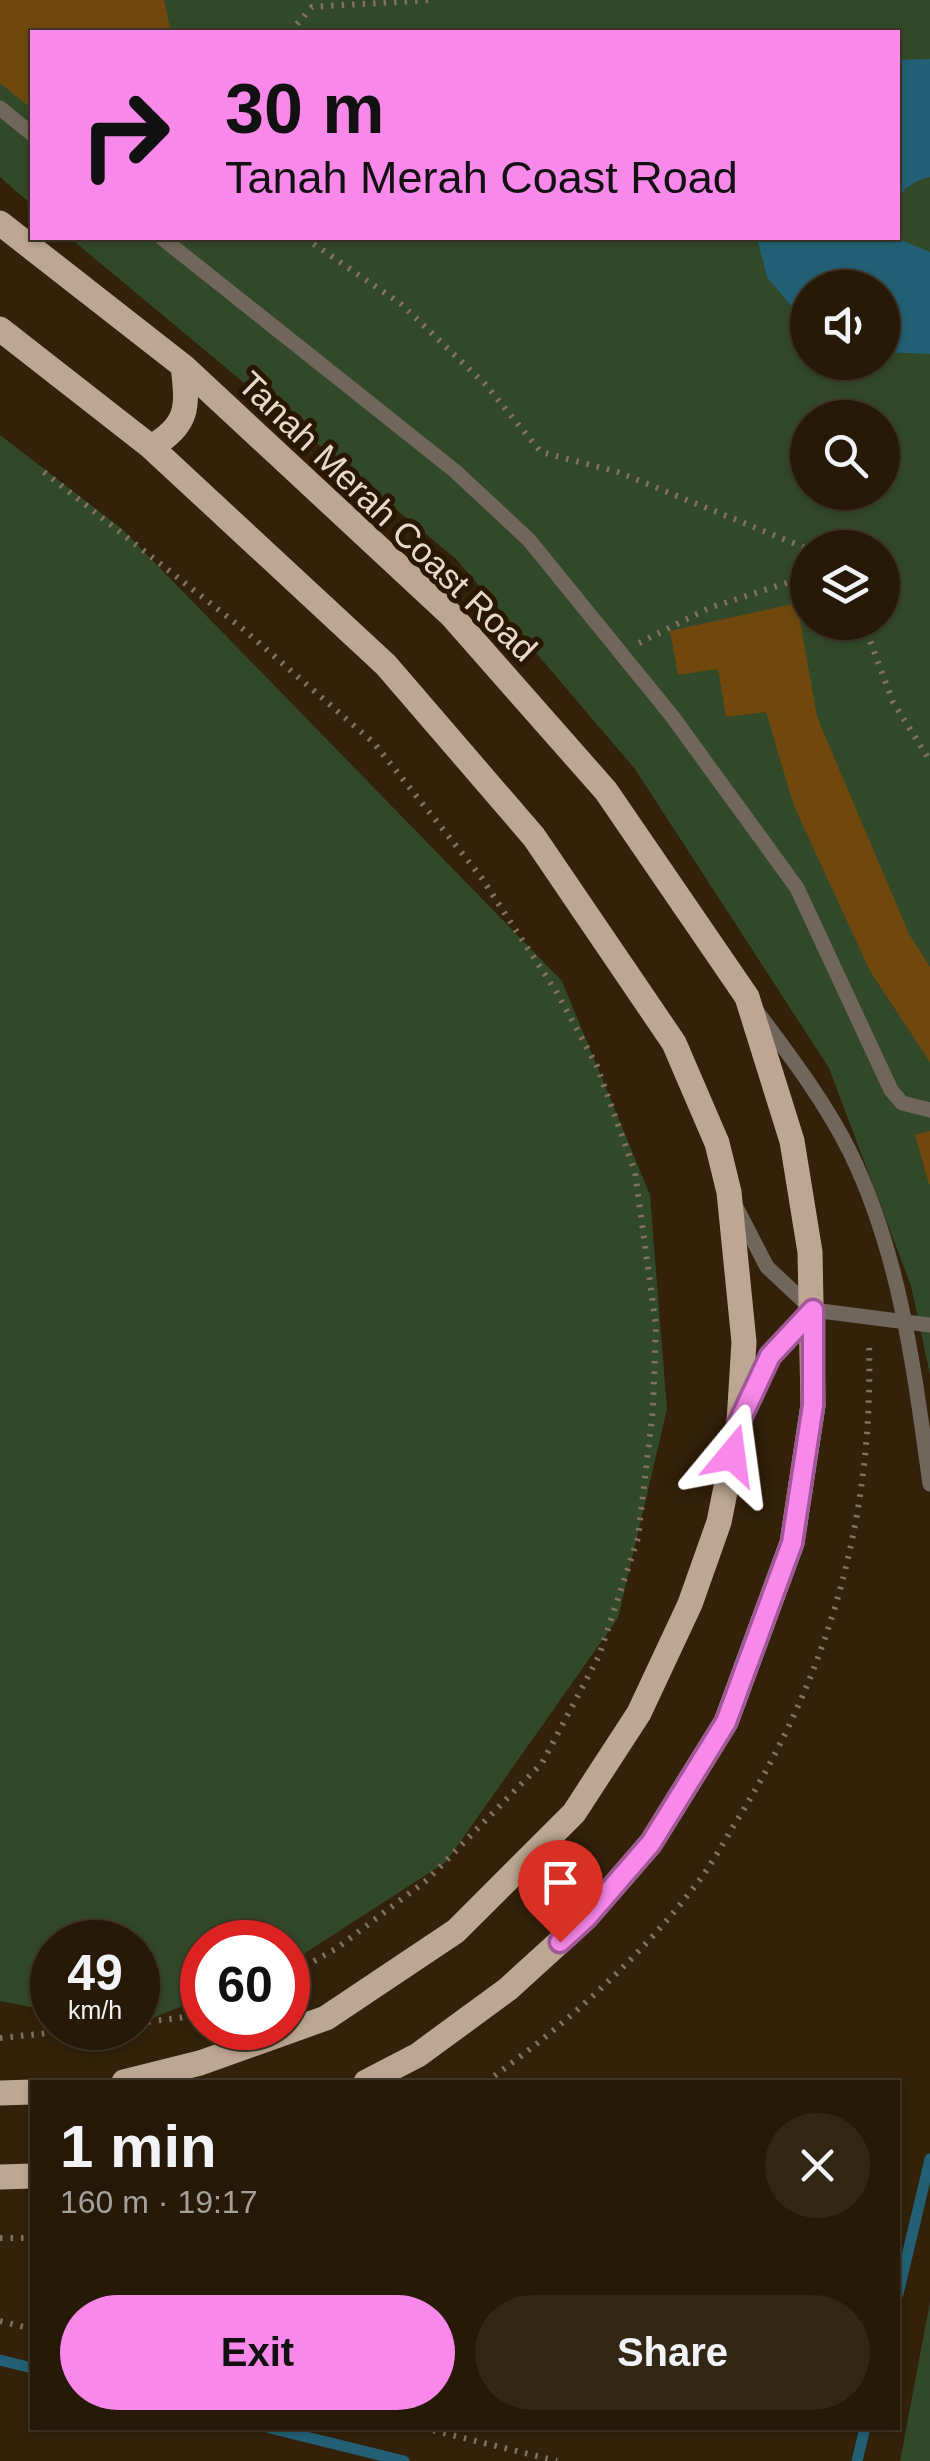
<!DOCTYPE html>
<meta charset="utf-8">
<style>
:root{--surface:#261907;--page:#322615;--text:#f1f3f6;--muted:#a4a09b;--line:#423828;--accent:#f888ea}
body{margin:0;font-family:Arial,sans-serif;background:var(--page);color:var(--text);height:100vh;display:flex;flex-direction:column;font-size:38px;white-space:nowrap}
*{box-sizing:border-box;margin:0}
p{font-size:32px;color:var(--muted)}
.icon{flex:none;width:55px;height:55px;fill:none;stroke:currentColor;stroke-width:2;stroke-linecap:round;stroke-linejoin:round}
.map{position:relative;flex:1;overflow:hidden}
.sheet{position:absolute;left:30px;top:2080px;width:870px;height:350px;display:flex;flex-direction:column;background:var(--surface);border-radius:0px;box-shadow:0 2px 8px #0004,0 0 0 2px var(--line)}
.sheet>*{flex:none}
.guide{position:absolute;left:30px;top:30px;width:870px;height:210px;border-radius:0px;box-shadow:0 2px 8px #0004,0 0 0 2px var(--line);background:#f888ea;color:#111;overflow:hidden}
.buttons{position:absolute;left:790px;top:270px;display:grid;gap:20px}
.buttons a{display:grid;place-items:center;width:110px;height:110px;border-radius:50%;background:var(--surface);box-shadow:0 2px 8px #0004,0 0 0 2px var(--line);font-size:50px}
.speed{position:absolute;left:30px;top:1920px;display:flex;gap:20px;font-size:50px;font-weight:700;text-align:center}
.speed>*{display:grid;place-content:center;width:130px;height:130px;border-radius:50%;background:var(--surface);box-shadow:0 2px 8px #0004,0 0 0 2px var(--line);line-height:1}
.speed small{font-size:25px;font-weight:400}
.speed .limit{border:15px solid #d22;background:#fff;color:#111}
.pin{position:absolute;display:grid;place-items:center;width:85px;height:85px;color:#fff;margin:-102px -42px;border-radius:50% 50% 50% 0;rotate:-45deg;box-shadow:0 0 10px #0007}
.pin .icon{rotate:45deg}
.me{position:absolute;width:110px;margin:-55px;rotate:16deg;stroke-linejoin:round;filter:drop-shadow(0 0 8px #0008)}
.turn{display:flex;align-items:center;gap:35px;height:210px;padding:0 30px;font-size:45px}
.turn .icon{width:130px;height:130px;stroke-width:2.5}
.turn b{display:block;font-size:70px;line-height:85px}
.round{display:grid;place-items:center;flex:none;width:105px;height:105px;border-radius:52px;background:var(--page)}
.head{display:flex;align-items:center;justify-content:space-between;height:170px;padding:0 30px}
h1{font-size:60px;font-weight:700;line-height:75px}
.cta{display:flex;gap:20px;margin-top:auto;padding:20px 30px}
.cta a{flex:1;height:115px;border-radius:60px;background:var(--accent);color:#111;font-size:40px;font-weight:700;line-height:115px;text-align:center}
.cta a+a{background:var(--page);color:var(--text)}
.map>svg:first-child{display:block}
</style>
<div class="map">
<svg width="930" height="2461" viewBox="0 0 930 2461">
<rect width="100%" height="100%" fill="#332109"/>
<path fill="#324929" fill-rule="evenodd" d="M 0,0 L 930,0 L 930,1375 L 911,1286 L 829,1068 L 635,769 L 456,559 L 70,238 L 898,238 L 898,32 L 32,32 L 32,205 L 0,177 ZM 808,288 L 882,288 L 882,362 L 808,362 ZM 808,418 L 882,418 L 882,492 L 808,492 ZM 808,548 L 882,548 L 882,622 L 808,622 Z
M 0,435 L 122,529 L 562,981 L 650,1195 L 667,1409 L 618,1618 L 446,1862 L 288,1964 L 288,1942 L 202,1942 L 202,1998 L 138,2024 L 138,1942 L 52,1942 L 52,2011 L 0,2001 Z
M 930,2302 L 930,2461 L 900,2461 Z"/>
<path fill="#236075" d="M 930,59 L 930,177 C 917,180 902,187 898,201 L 898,60 Z
M 898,227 L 903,241 L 930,252 L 930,354 L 883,352 L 882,288 L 808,288 L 807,325 L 767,277 L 757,238 L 898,238 Z"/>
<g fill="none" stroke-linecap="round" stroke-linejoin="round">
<path stroke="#236075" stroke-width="11" d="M 898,2294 L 930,2159
M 0,2360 L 32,2368
M 270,2428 L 404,2461
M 857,2461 L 865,2428"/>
</g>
<path fill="#70480d" d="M 0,0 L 164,0 L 171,32 L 32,32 L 32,109 L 0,83 Z
M 797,603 L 817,717 L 909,934 L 930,967 L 930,1062 L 870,971 L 794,806 L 766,712 L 726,717 L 718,669 L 678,675 L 670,631 Z
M 930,1131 L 930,1184 L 929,1184 L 915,1135 Z"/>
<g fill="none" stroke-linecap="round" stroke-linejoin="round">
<path stroke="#81715e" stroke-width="6" stroke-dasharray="2.5 8" stroke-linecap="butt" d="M 290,32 L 312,7 L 430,0
M 305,238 L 401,304 L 485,384 L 541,452 L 618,472 L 808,549
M 44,472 L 243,629 L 374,743 L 481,877 L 557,993 L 597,1066 L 635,1172 L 656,1326 L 653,1409 L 638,1538 L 599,1656 L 542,1763 L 427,1880 L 337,1948 L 288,1976
M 863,622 L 893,702 L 930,761
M 639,643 L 709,608 L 808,576
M 138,2023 L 202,2015
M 0,2038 L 96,2028
M 486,2082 C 564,2026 636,1962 695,1886 C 711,1866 723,1843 736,1822 C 830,1671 874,1518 869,1340
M 0,2238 L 32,2238
M 0,2321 L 32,2329
M 423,2428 L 557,2461"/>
<path stroke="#71665c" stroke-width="15" d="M 0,108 L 32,134
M 162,238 L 455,471 L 529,540 L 672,716 L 797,888 L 891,1090 L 902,1103 L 930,1110
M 758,1013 C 791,1057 825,1102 850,1152 C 901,1257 914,1370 930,1484
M 735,1205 L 767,1267 L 813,1310 L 930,1325
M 745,1409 L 769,1357 L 810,1313"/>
<path stroke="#bea792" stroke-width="25" d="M 0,223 L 183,366 L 451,615 L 606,791 L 747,997 L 792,1141 L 810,1252 L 813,1405 L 792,1543 L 726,1722 L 651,1843 L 586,1918 L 508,1989 L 418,2055 L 366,2082
M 0,329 L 151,447 L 386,665 L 534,837 L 674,1043 L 717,1143 L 729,1192 L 744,1342 L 739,1422 L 719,1522 L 690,1604 L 639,1713 L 574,1813 L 456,1931 L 326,2018 L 200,2063 L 124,2082
M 151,447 C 189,425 188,407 183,366
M 0,2093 L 32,2092
M 0,2177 L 32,2176"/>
</g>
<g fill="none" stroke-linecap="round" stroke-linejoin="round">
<g stroke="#a15898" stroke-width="25">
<path id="route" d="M 560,1942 L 586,1918 L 651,1843 L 726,1722 L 792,1543 L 813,1405 L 813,1310 L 770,1356 L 739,1422 L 732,1455"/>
</g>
<use href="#route" stroke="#f888ea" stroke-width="18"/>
</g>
<g text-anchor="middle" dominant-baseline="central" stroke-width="10" stroke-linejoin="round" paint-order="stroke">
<g font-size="35" fill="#e6dacc" stroke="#291701">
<text transform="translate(388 516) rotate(44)">Tanah Merah Coast Road</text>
</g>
</g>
</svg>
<div class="buttons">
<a><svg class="icon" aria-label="sound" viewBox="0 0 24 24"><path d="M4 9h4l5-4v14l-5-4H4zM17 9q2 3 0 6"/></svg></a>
<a><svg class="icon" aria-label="search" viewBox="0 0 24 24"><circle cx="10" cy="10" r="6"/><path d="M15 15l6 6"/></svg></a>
<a><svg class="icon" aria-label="layers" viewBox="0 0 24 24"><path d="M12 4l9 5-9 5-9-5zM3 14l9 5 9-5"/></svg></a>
</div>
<div class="speed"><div>49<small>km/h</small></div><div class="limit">60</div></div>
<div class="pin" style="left:560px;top:1942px;background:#d93025"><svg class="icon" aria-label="arrive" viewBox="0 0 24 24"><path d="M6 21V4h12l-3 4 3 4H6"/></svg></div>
<svg class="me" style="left:732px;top:1455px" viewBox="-20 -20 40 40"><path d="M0-17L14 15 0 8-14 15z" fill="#f888ea" stroke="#fff" stroke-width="4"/></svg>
<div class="guide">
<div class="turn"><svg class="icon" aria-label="right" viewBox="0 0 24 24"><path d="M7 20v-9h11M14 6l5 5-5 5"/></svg><div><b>30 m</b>Tanah Merah Coast Road</div></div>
</div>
<section class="sheet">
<div class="head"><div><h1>1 min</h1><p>160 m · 19:17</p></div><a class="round"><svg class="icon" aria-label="close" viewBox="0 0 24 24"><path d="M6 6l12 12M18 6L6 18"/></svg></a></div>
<div class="cta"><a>Exit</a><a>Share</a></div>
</section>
</div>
